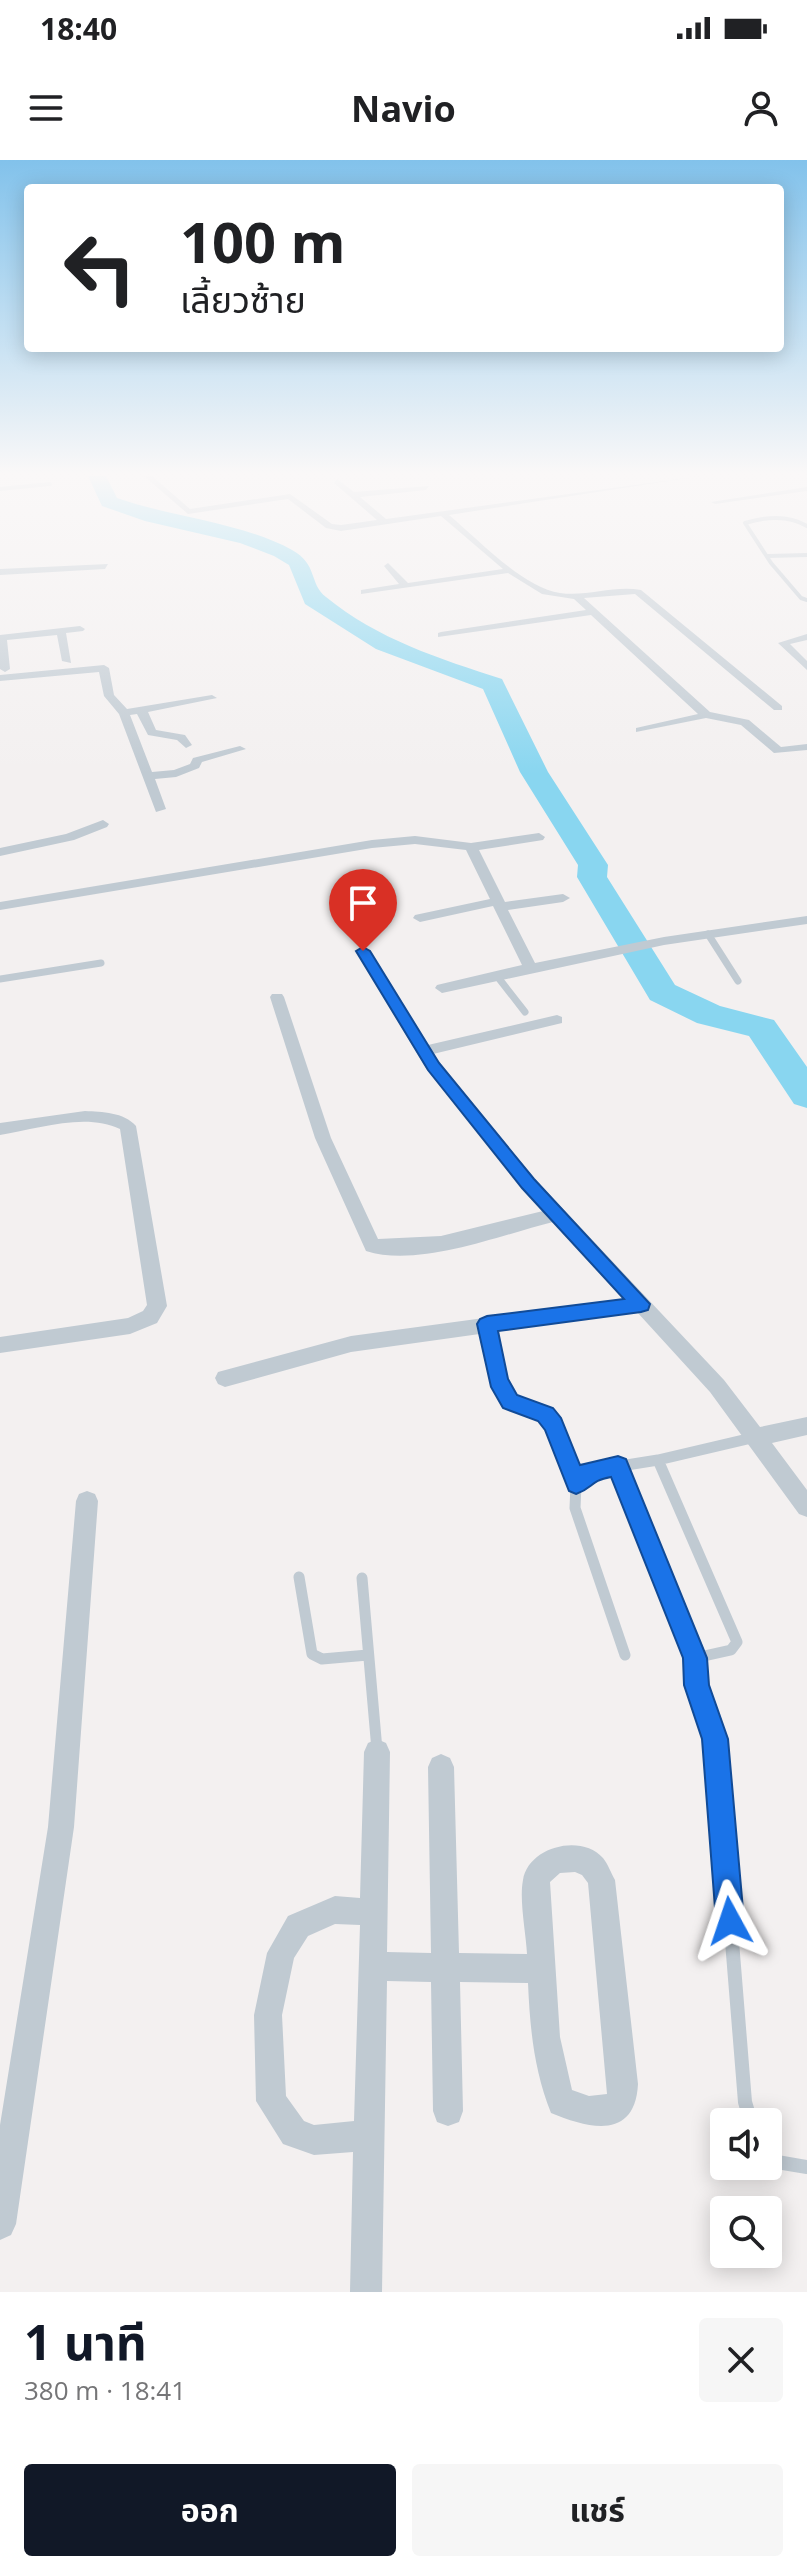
<!DOCTYPE html>
<html lang="th">
<meta charset="utf-8">
<style>
:root{--surface:#fff;--page:#f6f6f6;--text:#202124;--muted:#757577;--accent:#111827}
body{margin:0;font-family:"Open Sans","Noto Sans Thai",sans-serif;background:var(--page);color:var(--text);height:100vh;display:flex;flex-direction:column;font-size:30px;white-space:nowrap}
*{box-sizing:border-box;margin:0}
p{font-size:26px;color:var(--muted)}
.icon{flex:none;width:44px;height:44px;fill:none;stroke:currentColor;stroke-width:2;stroke-linecap:round;stroke-linejoin:round}
.map{position:relative;height:2132px;overflow:hidden}
.details{display:flex;flex-direction:column;background:var(--surface);flex:1}
.details>*{flex:none}
.guide{position:absolute;left:24px;top:24px;width:760px;height:168px;border-radius:8px;box-shadow:0 4px 20px #0003;background:#fff;color:var(--text);overflow:hidden}
.fabs{position:absolute;left:710px;top:1948px;display:grid;gap:16px}
.fabs a{display:grid;place-items:center;width:72px;height:72px;border-radius:8px;background:var(--surface);box-shadow:0 4px 20px #0003;font-size:40px}
.pin{position:absolute;display:grid;place-items:center;width:68px;height:68px;color:#fff;margin:-82px -34px;border-radius:50% 50% 50% 0;rotate:-45deg;box-shadow:0 0 8px #0007}
.pin .icon{rotate:45deg}
.me{position:absolute;width:88px;margin:-44px;rotate:355deg;stroke-linejoin:round;filter:drop-shadow(0 0 6px #0008)}
.turn{display:flex;align-items:center;gap:28px;height:168px;padding:0 24px;font-size:36px}
.turn .icon{width:104px;height:104px;stroke-width:2.5}
.turn b{display:block;font-size:56px;line-height:68px}
.round{display:grid;place-items:center;flex:none;width:84px;height:84px;border-radius:8px;background:var(--page)}
.overview{display:flex;align-items:center;justify-content:space-between;height:136px;padding:0 24px}
h1{font-size:48px;font-weight:700;line-height:60px;color:var(--accent)}
.cta{display:flex;gap:16px;margin-top:auto;padding:16px 24px}
.cta a{flex:1;height:92px;border-radius:8px;background:var(--accent);color:#fff;font-size:32px;font-weight:700;line-height:92px;text-align:center}
.cta a+a{background:var(--page);color:var(--text)}
.status{display:flex;justify-content:space-between;align-items:center;height:56px;padding:0 40px;background:var(--surface);direction:ltr}
.status svg{height:22px;fill:currentColor}
header{display:flex;justify-content:space-between;align-items:center;height:104px;padding:0 24px;background:var(--surface);font-size:36px;font-weight:700}
.map>svg:first-child{display:block}
</style>
<div class="status"><b>18:40</b><svg viewBox="0 0 49 12"><path d="M0 12V9h3v3zM5 12V6h3v6zM10 12V3h3v9zM15 12V0h3v12zM26 1h20v11H26zM47 4h2v5h-2z"/></svg></div>
<header><svg class="icon" aria-label="menu" viewBox="0 0 24 24"><path d="M4 6h16M4 12h16M4 18h16"/></svg>Navio<svg class="icon" aria-label="person" viewBox="0 0 24 24"><circle cx="12" cy="8" r="4"/><path d="M4 21q1-7 8-7t8 7"/></svg></header>
<div class="map">
<svg width="807" height="2132" viewBox="0 0 807 2132">
<rect width="100%" height="100%" fill="#f3f0f0"/>
<g fill="none" stroke-linecap="round" stroke-linejoin="round">
<path fill="#89d6f0" fill-rule="evenodd" d="M 88,316 L 106,316 L 117,338 C 171,357 244,363 292,390 C 318,404 309,424 326,437 C 377,479 440,499 502,519 L 548,612 L 608,705 L 607,717 L 675,825 L 720,846 L 774,860 L 807,907 L 807,948 L 794,944 L 749,876 L 697,863 L 650,840 L 577,717 L 578,705 L 520,612 L 483,529 L 376,489 L 305,444 L 289,405 L 274,396 L 240,383 L 145,361 L 102,346 Z"/>
<path stroke="#c0cad2" stroke-width="4" d="M 0,329 L 50,324
M 807,366 C 789,355 765,357 745,363 L 771,403 L 801,438 L 807,440
M 768,396 L 807,395"/>
<path stroke="#c0cad2" stroke-width="7" d="M 708,774 L 738,821
M 497,816 L 525,852
M 0,819 L 101,803"/>
<path stroke="#c0cad2" stroke-width="9" d="M 487,1164 L 499,1223"/>
<path stroke="#c0cad2" stroke-width="11" d="M 498,1221 L 510,1242 L 545,1254 L 554,1265 L 576,1324
M 658,1300 L 737,1482 L 731,1490 L 695,1498 L 696,1525 L 715,1579 L 719,1623
M 618,1306 L 695,1498
M 299,1417 L 312,1494 L 322,1499 L 368,1495
M 362,1418 L 377,1590
M 625,1495 L 575,1348 L 576,1324 L 589,1311 L 658,1300 L 756,1277"/>
<path stroke="#c0cad2" stroke-width="14" d="M 719,1621 L 745,1942 L 751,1962
M 768,1992 L 777,2002 L 807,2007"/>
<path fill="#c0cad2" fill-rule="evenodd" d="M 144,316 L 152,316 L 190,349 L 290,334 L 332,364 L 341,365 L 377,360 L 334,323 L 337,319 L 354,332 L 429,326 L 426,330 L 360,337 L 386,359 L 701,316 L 449,355 C 478,379 523,428 560,433 C 587,437 614,425 641,430 L 782,546 L 782,550 L 774,550 L 635,434 L 584,438 L 710,552 L 749,560 L 781,587 L 807,584 L 807,590 L 774,593 L 741,565 L 706,558 L 636,572 L 636,568 L 698,554 L 591,455 L 438,477 L 438,473 L 441,472 L 586,450 L 574,439 L 542,434 L 508,413 L 361,434 L 361,430 L 399,424 L 384,406 L 388,403 L 408,423 L 503,409 L 441,356 L 341,371 L 326,368 L 288,339 L 188,354 Z
M 807,327 L 807,331 L 715,344 L 711,342 Z
M 108,404 L 105,409 L 0,415 L 0,409 Z
M 80,466 L 85,469 L 83,471 L 66,473 L 71,503 L 62,501 L 57,475 L 7,480 L 10,509 L 5,512 L 0,509 L 0,475 Z
M 807,474 L 807,480 L 790,484 L 807,501 L 807,510 L 778,483 Z
M 104,505 L 109,508 L 114,535 L 127,549 L 212,535 L 217,538 L 148,552 L 156,570 L 185,575 L 192,585 L 186,588 L 177,580 L 148,575 L 137,554 L 130,555 L 152,612 L 174,610 L 190,604 L 193,598 L 240,586 L 246,589 L 202,602 L 199,608 L 176,617 L 155,619 L 166,649 L 156,652 L 119,554 L 104,536 L 99,512 L 0,521 L 0,515 Z
M 103,660 L 109,664 L 107,667 L 74,680 L 0,696 L 0,688 L 66,674 Z
M 539,673 L 545,677 L 543,680 L 479,690 L 505,742 L 563,734 L 570,738 L 563,742 L 508,750 L 535,803 L 664,777 L 807,756 L 807,764 L 664,785 L 442,833 L 435,828 L 437,825 L 522,805 L 493,746 L 420,762 L 413,758 L 415,755 L 490,739 L 466,690 L 415,684 L 372,688 L 0,750 L 0,742 L 372,680 L 415,676 L 471,683 Z
M 363,787 L 370,791 L 428,885 L 557,855 L 562,857 L 562,863 L 433,894 L 534,1018 L 724,1220 L 760,1267 L 807,1257 L 807,1275 L 772,1283 L 807,1330 L 807,1357 L 799,1354 L 710,1232 L 637,1152 L 351,1192 L 225,1227 L 218,1224 L 215,1218 L 218,1212 L 351,1176 L 624,1139 L 553,1062 C 500,1075 419,1108 366,1091 L 315,978 L 270,837 L 272,834 L 282,834 L 284,837 L 331,978 L 378,1079 L 441,1076 L 543,1051 L 427,910 L 356,791 Z
M 85,951 C 102,952 124,952 136,966 L 167,1146 L 157,1163 L 130,1174 L 0,1193 L 0,1177 L 128,1158 L 143,1151 L 147,1145 L 120,969 C 86,952 36,969 0,975 L 0,963 Z
M 87,1331 L 95,1334 L 98,1341 L 74,1667 L 16,2064 L 11,2075 L 0,2080 L 0,1965 L 48,1667 L 76,1341 L 79,1334 Z
M 377,1579 L 386,1583 L 390,1592 L 387,1792 L 431,1793 L 428,1607 L 432,1598 L 441,1594 L 450,1598 L 454,1607 L 459,1793 L 527,1794 C 526,1773 519,1740 523,1720 C 528,1687 581,1673 603,1698 C 608,1704 611,1713 615,1720 L 638,1924 C 635,1980 590,1969 551,1953 C 534,1910 530,1869 528,1823 L 460,1822 L 463,1951 L 459,1962 L 448,1966 L 437,1962 L 433,1951 L 431,1822 L 387,1821 L 382,2132 L 350,2132 L 353,1992 L 314,1995 L 283,1984 L 256,1941 L 254,1855 L 267,1793 L 288,1756 L 335,1736 L 360,1738 L 364,1592 L 368,1583 ZM 575,1712 L 582,1715 L 588,1723 L 607,1934 L 589,1936 L 572,1930 L 560,1877 L 550,1722 L 560,1713 ZM 335,1764 L 360,1765 L 354,1961 L 314,1965 L 304,1961 L 286,1936 L 282,1855 L 294,1798 L 308,1776 Z"/>
</g>
<linearGradient id="sky" x2="0" y2="1"><stop stop-color="#82c2eb"/><stop offset="0.51" stop-color="#faf8f8"/><stop offset="1" stop-color="#faf8f8" stop-opacity="0"/></linearGradient>
<rect width="807" height="614" fill="url(#sky)"/>
<path fill="#1a73e8" stroke="#114b97" stroke-width="2" d="M 363,787 L 370,791 L 439,903 L 534,1019 L 650,1144 L 648,1150 L 641,1152 L 498,1171 L 508,1219 L 517,1235 L 553,1248 L 561,1258 L 580,1305 L 618,1296 L 626,1299 L 707,1498 L 709,1525 L 728,1579 L 744,1761 L 740,1770 L 730,1775 L 720,1770 L 716,1761 L 702,1579 L 684,1525 L 683,1498 L 611,1317 C 589,1321 594,1328 576,1334 L 569,1331 L 545,1270 L 538,1261 L 503,1248 L 491,1227 L 477,1164 L 480,1159 L 487,1156 L 624,1139 L 522,1028 L 428,910 L 356,791 Z"/>
</svg>
<div class="fabs">
<a><svg class="icon" aria-label="sound" viewBox="0 0 24 24"><path d="M4 9h4l5-4v14l-5-4H4zM17 9q2 3 0 6"/></svg></a>
<a><svg class="icon" aria-label="search" viewBox="0 0 24 24"><circle cx="10" cy="10" r="6"/><path d="M15 15l6 6"/></svg></a>
</div>
<div class="pin" style="left:363px;top:791px;background:#d93025"><svg class="icon" aria-label="arrive" viewBox="0 0 24 24"><path d="M6 21V4h12l-3 4 3 4H6"/></svg></div>
<svg class="me" style="left:730px;top:1761px" viewBox="-20 -20 40 40"><path d="M0-17L14 15 0 8-14 15z" fill="#1a73e8" stroke="#fff" stroke-width="4"/></svg>
<div class="guide">
<div class="turn"><svg class="icon" aria-label="left" viewBox="0 0 24 24"><path d="M17 20v-9H6M10 6l-5 5 5 5"/></svg><div><b>100 m</b>เลี้ยวซ้าย</div></div>
</div>
</div>
<section class="details">
<div class="overview"><div><h1>1 นาที</h1><p>380 m · 18:41</p></div><a class="round"><svg class="icon" aria-label="close" viewBox="0 0 24 24"><path d="M6 6l12 12M18 6L6 18"/></svg></a></div>
<div class="cta"><a>ออก</a><a>แชร์</a></div>
</section>
